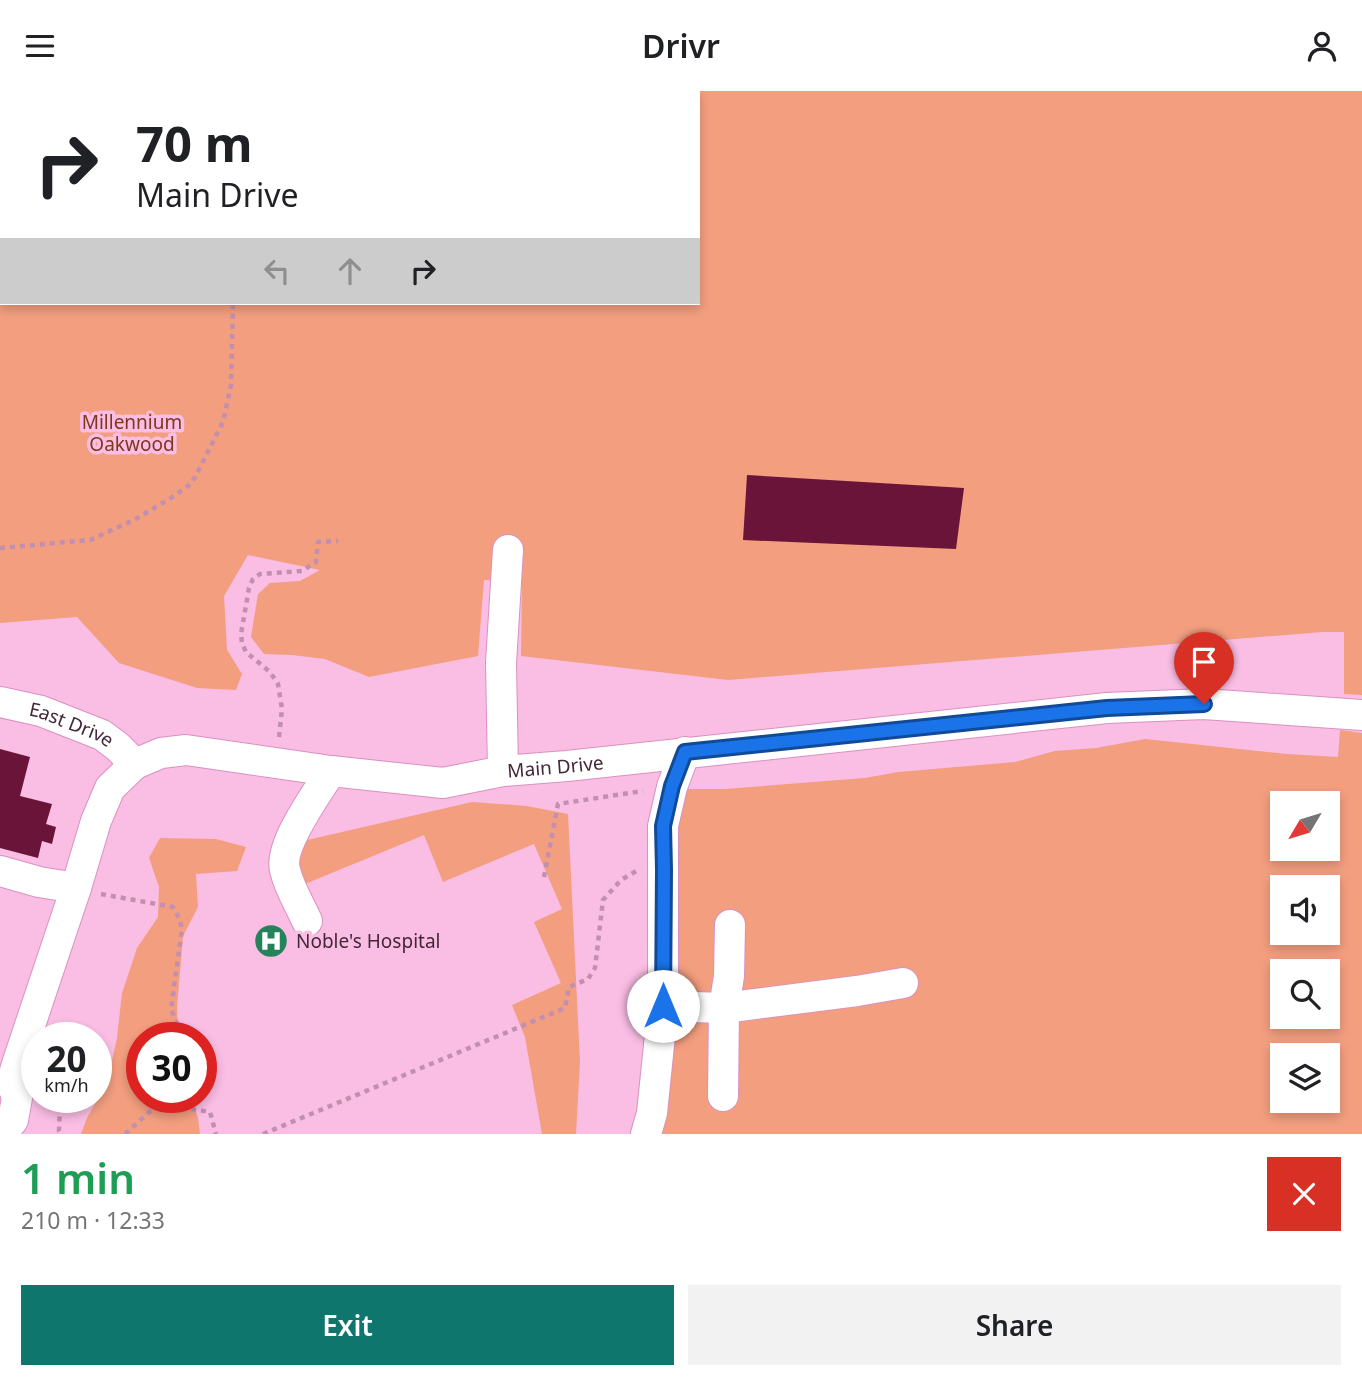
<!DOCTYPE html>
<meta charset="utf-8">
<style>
:root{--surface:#fff;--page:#f2f2f2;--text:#202124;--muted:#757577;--accent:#0f766e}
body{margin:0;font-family:"Noto Sans",sans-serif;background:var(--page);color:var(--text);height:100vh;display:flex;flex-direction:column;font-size:26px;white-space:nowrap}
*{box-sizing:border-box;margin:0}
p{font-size:23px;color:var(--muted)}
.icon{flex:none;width:38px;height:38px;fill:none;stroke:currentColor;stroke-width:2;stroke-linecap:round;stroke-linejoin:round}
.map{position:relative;height:1043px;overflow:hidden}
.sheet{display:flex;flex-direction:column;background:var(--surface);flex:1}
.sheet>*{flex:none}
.top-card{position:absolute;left:0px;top:0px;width:700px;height:214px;box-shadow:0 4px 10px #0003;background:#fff;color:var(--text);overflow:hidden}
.needle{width:46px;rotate:232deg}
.fabs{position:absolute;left:1270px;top:700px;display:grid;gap:14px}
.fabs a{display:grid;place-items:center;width:70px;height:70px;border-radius:0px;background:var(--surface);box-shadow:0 4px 10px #0003;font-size:35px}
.speed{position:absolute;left:21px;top:931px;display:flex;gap:14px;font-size:35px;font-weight:700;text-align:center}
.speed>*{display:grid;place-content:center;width:91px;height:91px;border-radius:50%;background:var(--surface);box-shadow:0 4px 10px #0003;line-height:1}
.speed small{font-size:18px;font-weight:400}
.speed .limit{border:10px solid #d22;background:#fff;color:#111}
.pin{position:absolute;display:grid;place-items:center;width:60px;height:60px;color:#fff;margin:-72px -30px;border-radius:50% 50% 50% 0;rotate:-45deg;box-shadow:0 0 7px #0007}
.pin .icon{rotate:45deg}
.me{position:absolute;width:77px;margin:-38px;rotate:0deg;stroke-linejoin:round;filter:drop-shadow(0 0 5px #0008)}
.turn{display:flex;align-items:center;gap:24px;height:147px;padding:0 21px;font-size:32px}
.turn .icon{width:91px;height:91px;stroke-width:2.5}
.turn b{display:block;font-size:49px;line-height:60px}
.lanes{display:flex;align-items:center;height:66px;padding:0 21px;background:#0003;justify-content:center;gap:35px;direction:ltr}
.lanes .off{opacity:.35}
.round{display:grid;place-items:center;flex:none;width:74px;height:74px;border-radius:0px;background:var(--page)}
.summary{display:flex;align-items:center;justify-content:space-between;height:119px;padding:0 21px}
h1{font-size:42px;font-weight:600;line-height:52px;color:#1e9e55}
.button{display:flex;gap:14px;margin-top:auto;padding:14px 21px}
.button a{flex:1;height:80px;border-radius:0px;background:var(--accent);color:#fff;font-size:28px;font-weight:600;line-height:80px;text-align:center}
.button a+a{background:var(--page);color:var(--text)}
header{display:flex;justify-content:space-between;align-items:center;height:91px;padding:0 21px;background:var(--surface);font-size:32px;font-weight:600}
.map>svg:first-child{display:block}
</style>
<header><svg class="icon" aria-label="menu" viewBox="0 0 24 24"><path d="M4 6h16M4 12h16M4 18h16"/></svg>Drivr<svg class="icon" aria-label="person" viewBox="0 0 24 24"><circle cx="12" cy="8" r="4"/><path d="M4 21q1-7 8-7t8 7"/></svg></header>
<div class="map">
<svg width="1362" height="1043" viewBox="0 0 1362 1043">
<rect width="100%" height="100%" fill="#fabde4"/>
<path fill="#f39e7f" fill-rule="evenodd" d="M 0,0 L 1362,0 L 1362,604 L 1344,603 L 1344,541 L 1323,541 L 728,589 L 521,565 L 522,491 L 484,489 L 478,565 L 369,586 L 325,568 L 292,564 L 264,563 L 251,546 L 258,503 L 270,492 L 300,490 L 320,479 L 248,464 L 224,505 L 227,559 L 242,583 L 236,599 L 197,597 L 119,572 L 77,526 L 0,532 ZM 2,2 L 698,2 L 698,212 L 2,212 Z
M 1340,639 L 1362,642 L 1362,1043 L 660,1043 L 670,730 L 686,698 L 725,698 L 865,687 L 898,681 L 1015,671 L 1055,660 L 1096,657 L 1145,648 L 1287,663 L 1338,666 ZM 1283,712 L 1328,712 L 1328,758 L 1283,758 ZM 1283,796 L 1328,796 L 1328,842 L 1283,842 ZM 1283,880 L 1328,880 L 1328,926 L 1283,926 ZM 1283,964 L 1328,964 L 1328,1010 L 1283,1010 Z
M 472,711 L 527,715 L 568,723 L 580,971 L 576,1043 L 542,1043 L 525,946 L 512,914 L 561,892 L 534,831 L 562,818 L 534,753 L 443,791 L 424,744 L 305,793 L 298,770 L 303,750 Z
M 160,747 L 216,748 L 246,756 L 237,780 L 196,783 L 198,816 L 183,845 L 177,917 L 178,947 L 142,947 L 142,1006 L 191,1006 L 198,1027 L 200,1043 L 81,1043 L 87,1027 L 107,992 L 117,947 L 122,902 L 137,857 L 158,826 L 159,796 L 149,767 Z"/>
<path fill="#691438" d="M 747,384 L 964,397 L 956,458 L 743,449 Z
M 0,658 L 30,666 L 20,705 L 52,713 L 46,733 L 56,736 L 52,753 L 42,750 L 38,767 L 0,757 Z"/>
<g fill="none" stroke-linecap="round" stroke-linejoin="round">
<g stroke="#da91c0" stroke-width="32">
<g id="minor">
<path id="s1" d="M 0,611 L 41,620 L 102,644 L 118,656 L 135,673"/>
<path d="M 503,680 L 501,572 L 508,459"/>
<path d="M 0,780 L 39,791 L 76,797"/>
<path d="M 307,830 C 300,814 289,797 285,779 C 278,755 318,701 331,680"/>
<path d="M 663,915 L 724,917 L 857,900 L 903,892"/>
<path d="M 723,1005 L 724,917 L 729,885 L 730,834"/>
<path id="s2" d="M 2,1043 L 13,1029 L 17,1007 L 12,992 L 16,976 L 76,797 L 96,730 L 110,697 L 135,673 L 161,662 L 186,659 L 331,680 L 443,692 L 503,680 L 567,675 L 1107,617 L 1204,613 L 1362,624"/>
<path d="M 646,1043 L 652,1022 L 663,915 L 663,735 L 672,696 L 685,661"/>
</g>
</g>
<path stroke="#c28faf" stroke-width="4.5" stroke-dasharray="5 5" stroke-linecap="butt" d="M 273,2 L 273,0
M 0,74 L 2,75
M 0,176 L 2,175
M 0,457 L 90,449 L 134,429 L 171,407 L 192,392 L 223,331 L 231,294 L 233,212
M 279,646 L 282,618 L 278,593 L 270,581 L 246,561 L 242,552 L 241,543 L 249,497 L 253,488 L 260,483 L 302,480 L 316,471 L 318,451 L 338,450
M 544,786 L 558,713 L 643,700
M 101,803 L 173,816 L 179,827 L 182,838 L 171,918 L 183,947
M 57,1006 L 60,1015 L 59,1040 L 61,1043
M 177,1006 L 178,1011 L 191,1018 L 210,1021 L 216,1043
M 125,1043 L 166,1006
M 263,1043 L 565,917 L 569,896 L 588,888 L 595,877 L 603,809 L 621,789 L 638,779"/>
<use href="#minor" stroke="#fff" stroke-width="30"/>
</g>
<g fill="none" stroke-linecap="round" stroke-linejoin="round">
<g stroke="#114b97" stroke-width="18">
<path id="route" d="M 663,915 L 664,779 L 663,735 L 672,695 L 685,661 L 1107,617 L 1204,613"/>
</g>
<use href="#route" stroke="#1a73e8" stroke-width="12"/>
</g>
<defs>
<g id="hospital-disc" transform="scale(1.75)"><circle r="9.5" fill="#24835b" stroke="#fabde4"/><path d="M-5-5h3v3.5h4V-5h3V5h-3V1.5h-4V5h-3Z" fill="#fff"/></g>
</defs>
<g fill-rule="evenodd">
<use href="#hospital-disc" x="271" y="850"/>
</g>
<g text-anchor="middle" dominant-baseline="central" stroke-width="7" stroke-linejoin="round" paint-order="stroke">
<g font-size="19" fill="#7f361a" stroke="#fabde4">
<text x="132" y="331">Millennium<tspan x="132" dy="22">Oakwood</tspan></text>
</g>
<g font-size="19" fill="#44273a" stroke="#fabde4">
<text stroke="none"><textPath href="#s1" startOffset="75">East Drive</textPath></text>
<text stroke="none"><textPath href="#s2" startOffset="828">Main Drive</textPath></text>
</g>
<g font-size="19" fill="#44273a" stroke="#fabde4" text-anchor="start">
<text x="296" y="850">Noble's Hospital</text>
</g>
</g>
</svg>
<div class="fabs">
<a><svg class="needle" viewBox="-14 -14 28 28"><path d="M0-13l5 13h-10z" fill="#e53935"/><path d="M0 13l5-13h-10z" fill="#757577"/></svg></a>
<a><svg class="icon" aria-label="sound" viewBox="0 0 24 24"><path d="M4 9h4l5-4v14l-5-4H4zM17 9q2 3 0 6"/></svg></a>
<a><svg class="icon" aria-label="search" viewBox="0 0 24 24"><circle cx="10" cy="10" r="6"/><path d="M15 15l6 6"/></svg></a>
<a><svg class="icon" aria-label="layers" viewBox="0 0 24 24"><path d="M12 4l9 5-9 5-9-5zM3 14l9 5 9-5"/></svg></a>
</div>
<div class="speed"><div>20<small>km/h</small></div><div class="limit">30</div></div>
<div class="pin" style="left:1204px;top:613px;background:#d93025"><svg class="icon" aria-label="arrive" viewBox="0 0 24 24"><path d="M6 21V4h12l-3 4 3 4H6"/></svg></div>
<svg class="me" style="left:663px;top:915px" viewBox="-20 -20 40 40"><circle r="19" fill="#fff"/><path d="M0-13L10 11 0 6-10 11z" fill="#1a73e8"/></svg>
<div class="top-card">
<div class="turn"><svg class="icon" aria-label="right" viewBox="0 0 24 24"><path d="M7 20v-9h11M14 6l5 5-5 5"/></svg><div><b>70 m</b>Main Drive</div></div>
<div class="lanes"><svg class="icon off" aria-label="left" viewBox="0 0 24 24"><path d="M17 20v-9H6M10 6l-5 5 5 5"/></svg><svg class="icon off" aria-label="ahead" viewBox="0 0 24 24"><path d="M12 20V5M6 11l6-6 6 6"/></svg><svg class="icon" aria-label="right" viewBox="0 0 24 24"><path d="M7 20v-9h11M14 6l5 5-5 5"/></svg></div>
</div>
</div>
<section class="sheet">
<div class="summary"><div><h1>1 min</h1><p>210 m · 12:33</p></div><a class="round" style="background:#d93025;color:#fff"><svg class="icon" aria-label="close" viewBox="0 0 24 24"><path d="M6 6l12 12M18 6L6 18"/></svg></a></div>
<div class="button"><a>Exit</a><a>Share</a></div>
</section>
